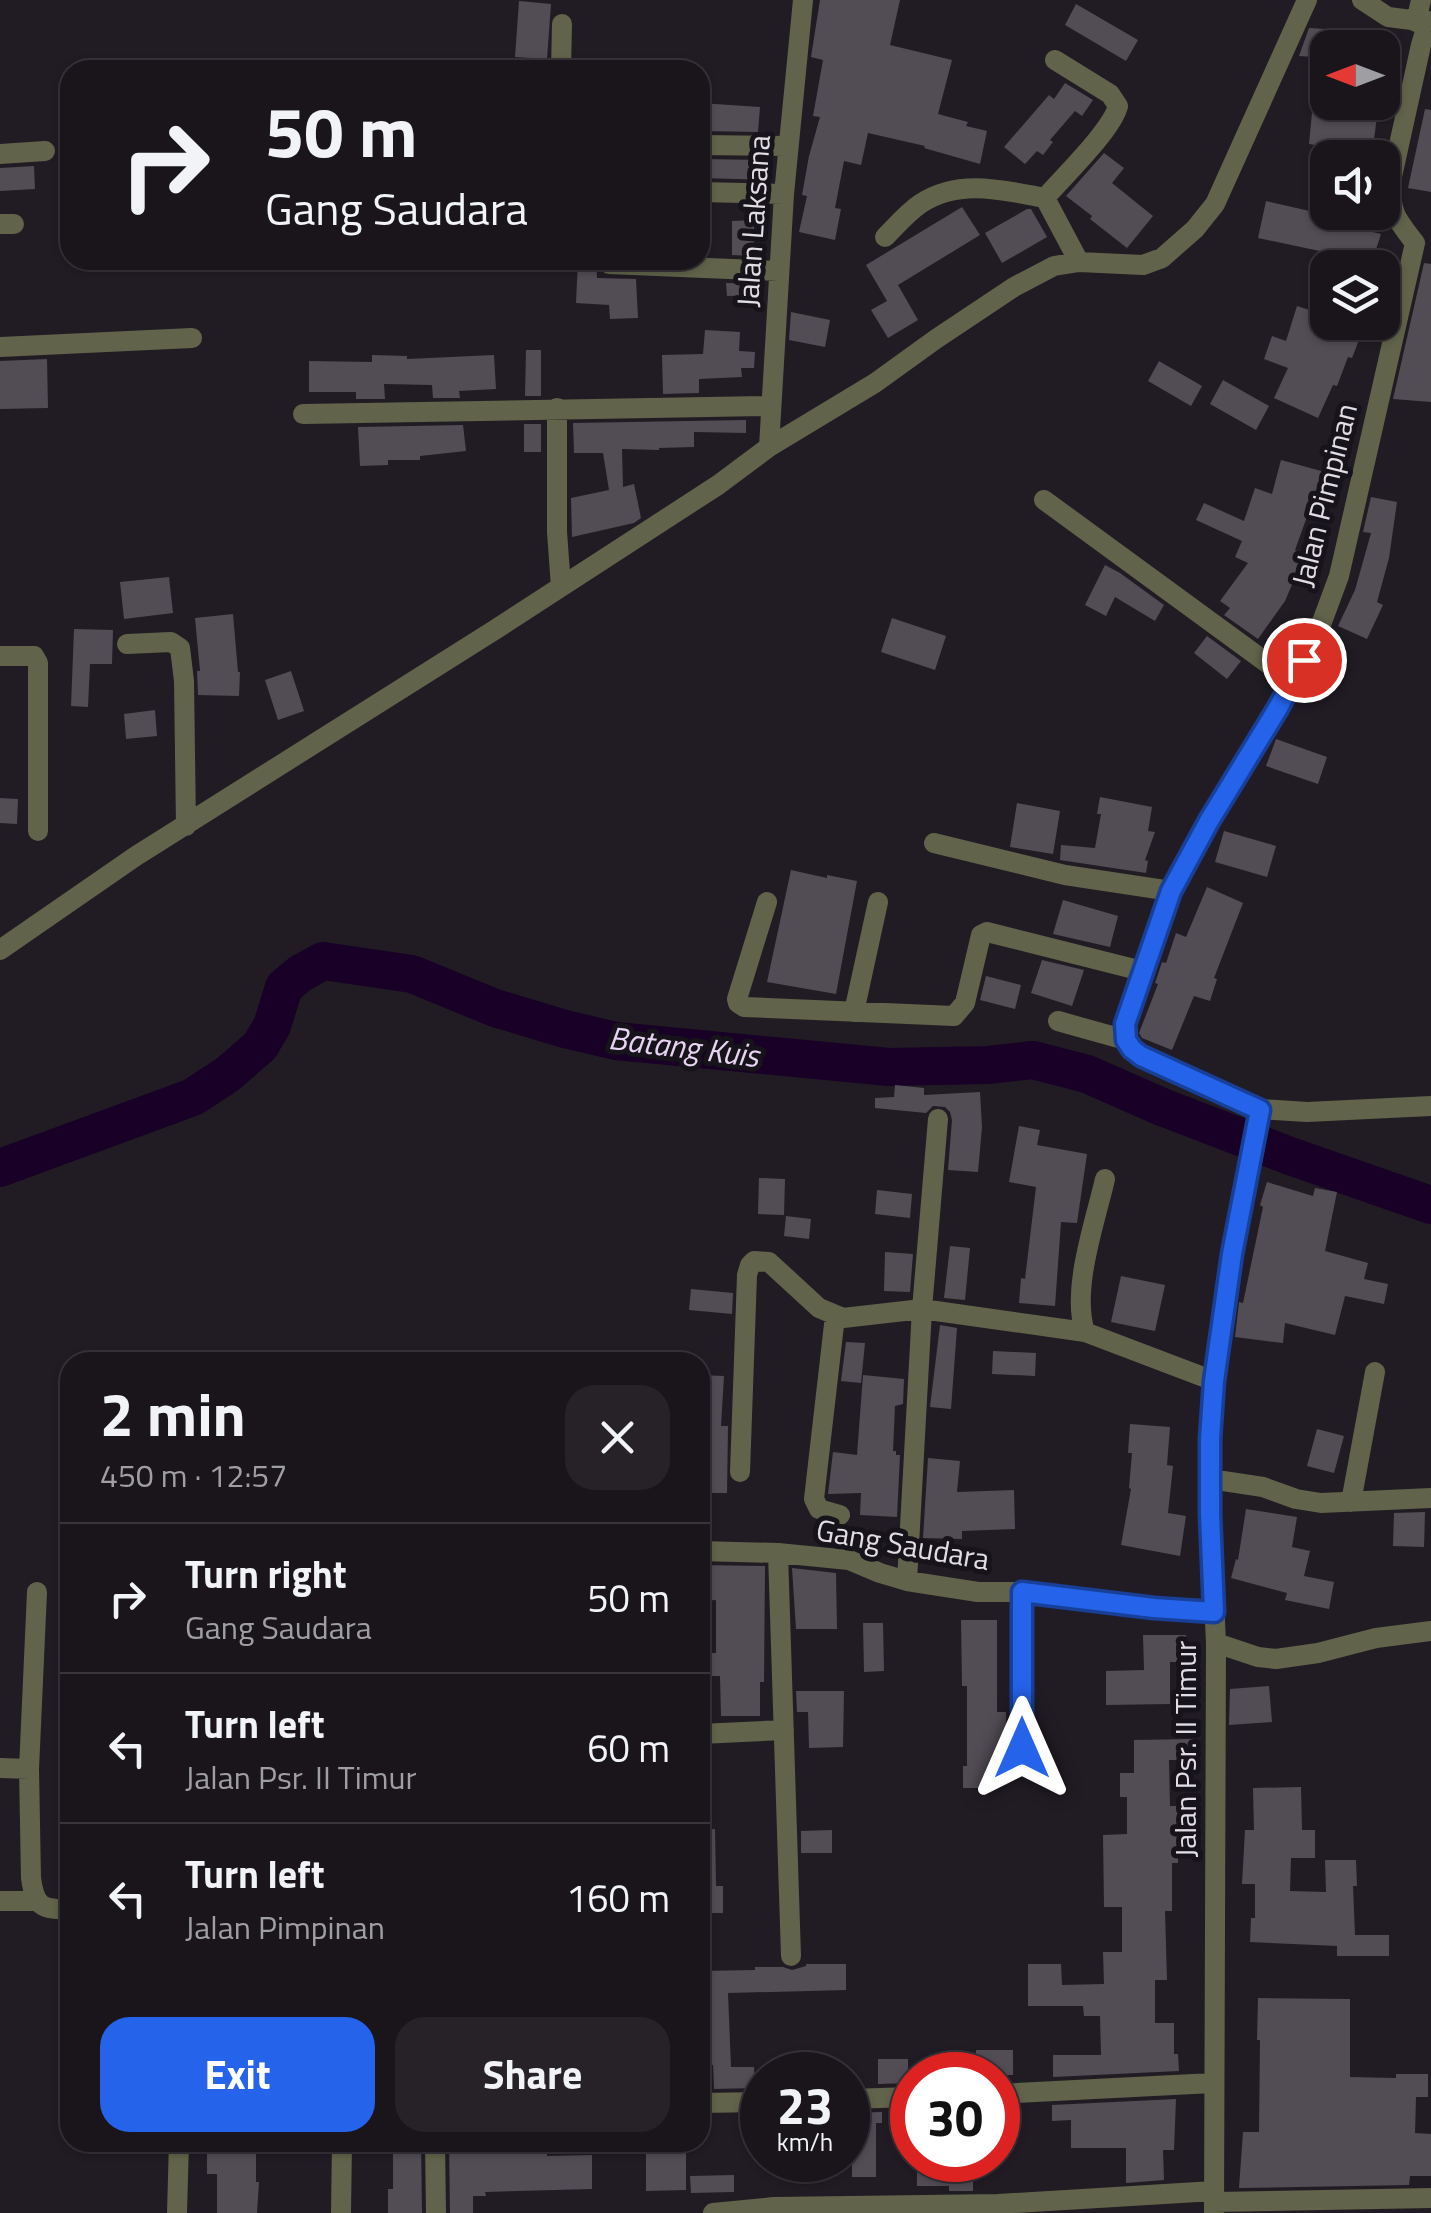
<!DOCTYPE html>
<meta charset="utf-8">
<style>
:root{--surface:#19151b;--page:#262228;--text:#f1f3f6;--muted:#9f9fa3;--line:#37343a;--accent:#2563eb}
body{margin:0;font-family:"Titillium Web",sans-serif;background:var(--page);color:var(--text);height:100vh;display:flex;flex-direction:column;font-size:38px;white-space:nowrap}
*{box-sizing:border-box;margin:0}
p{font-size:32px;color:var(--muted)}
.icon{flex:none;width:55px;height:55px;fill:none;stroke:currentColor;stroke-width:2;stroke-linecap:round;stroke-linejoin:round}
.map{position:relative;flex:1;overflow:hidden}
.side{position:absolute;left:60px;top:1352px;width:650px;height:800px;display:flex;flex-direction:column;background:var(--surface);border-radius:30px;box-shadow:0 2px 8px #0004,0 0 0 2px var(--line)}
.side>*{flex:none}
.banner{position:absolute;left:60px;top:60px;width:650px;height:210px;border-radius:30px;box-shadow:0 2px 8px #0004,0 0 0 2px var(--line);background:#19151b;color:var(--text);overflow:hidden}
.needle{width:65px;rotate:270deg}
.controls{position:absolute;left:1310px;top:30px;display:grid;gap:20px}
.controls a{display:grid;place-items:center;width:90px;height:90px;border-radius:20px;background:var(--surface);box-shadow:0 2px 8px #0004,0 0 0 2px var(--line);font-size:50px}
.speed{position:absolute;left:740px;top:2052px;display:flex;gap:20px;font-size:50px;font-weight:700;text-align:center}
.speed>*{display:grid;place-content:center;width:130px;height:130px;border-radius:50%;background:var(--surface);box-shadow:0 2px 8px #0004,0 0 0 2px var(--line);line-height:1}
.speed small{font-size:25px;font-weight:400}
.speed .limit{border:15px solid #d22;background:#fff;color:#111}
.pin{position:absolute;display:grid;place-items:center;width:85px;height:85px;color:#fff;margin:-42px;border:5px solid #fff;border-radius:50%;box-shadow:0 2px 10px #0007}
.me{position:absolute;width:110px;margin:-55px;rotate:0deg;stroke-linejoin:round;filter:drop-shadow(0 0 8px #0008)}
.turn{display:flex;align-items:center;gap:35px;height:210px;padding:0 40px;font-size:45px}
.turn .icon{width:130px;height:130px;stroke-width:2.5}
.turn b{display:block;font-size:70px;line-height:85px}
.round{display:grid;place-items:center;flex:none;width:105px;height:105px;border-radius:30px;background:var(--page)}
.overview{display:flex;align-items:center;justify-content:space-between;height:170px;padding:0 40px}
h1{font-size:60px;font-weight:700;line-height:75px}
.primary-button{display:flex;gap:20px;margin-top:auto;padding:20px 40px}
.primary-button a{flex:1;height:115px;border-radius:30px;background:var(--accent);color:#fff;font-size:40px;font-weight:700;line-height:115px;text-align:center}
.primary-button a+a{background:var(--page);color:var(--text)}
ul{padding:0;list-style:none}
li{display:flex;align-items:center;gap:30px;height:150px;padding:0 40px;border-top:2px solid var(--line)}
li div{flex:1}
li b{display:block;font-size:38px}
li em{font-style:normal}
.map>svg:first-child{display:block}
</style>
<div class="map">
<svg width="1431" height="2213" viewBox="0 0 1431 2213">
<rect width="100%" height="100%" fill="#211c24"/>
<g fill="none" stroke-linecap="round" stroke-linejoin="round">
<path stroke="#180026" stroke-width="38" d="M 0,1168 L 193,1097 L 228,1074 L 260,1046 L 272,1026 L 284,987 L 301,973 L 323,961 L 412,974 L 495,1008 L 565,1029 L 616,1041 L 889,1067 L 988,1065 L 1033,1060 L 1087,1074 L 1162,1107 L 1290,1156 L 1431,1205"/>
</g>
<path fill="#524c55" d="M 820,0 L 900,0 L 890,45 L 952,60 L 938,114 L 968,122 L 966,126 L 987,131 L 980,164 L 924,148 L 925,146 L 868,133 L 861,165 L 844,161 L 835,208 L 841,209 L 835,240 L 799,232 L 807,196 L 802,195 L 809,156 L 820,117 L 813,116 L 823,60 L 811,57 Z
M 519,1 L 551,4 L 547,59 L 515,57 Z
M 1076,4 L 1138,40 L 1126,61 L 1065,25 Z
M 1309,28 L 1360,31 L 1359,48 L 1328,48 L 1328,58 L 1299,56 Z
M 1065,83 L 1093,100 L 1082,116 L 1075,111 L 1050,140 L 1053,142 L 1043,155 L 1037,151 L 1025,164 L 1004,147 L 1049,95 L 1054,99 Z
M 1313,102 L 1379,102 L 1372,154 L 1309,144 Z
M 700,103 L 760,107 L 758,132 L 700,131 Z
M 1425,109 L 1431,110 L 1431,192 L 1408,188 Z
M 1104,153 L 1124,168 L 1112,183 L 1153,216 L 1127,248 L 1090,219 L 1092,216 L 1066,196 Z
M 700,159 L 772,160 L 772,180 L 700,178 Z
M 34,166 L 35,189 L 0,191 L 0,168 Z
M 1266,201 L 1314,212 L 1323,216 L 1335,216 L 1336,220 L 1344,225 L 1381,234 L 1370,268 L 1331,268 L 1334,254 L 1258,238 Z
M 962,207 L 980,235 L 898,285 L 918,320 L 888,338 L 871,310 L 887,301 L 866,265 Z
M 1027,209 L 1031,209 L 1047,237 L 1002,263 L 985,233 Z
M 754,220 L 754,256 L 732,255 L 732,221 Z
M 578,260 L 596,260 L 597,278 L 636,279 L 638,318 L 610,319 L 609,305 L 576,303 Z
M 1424,263 L 1431,264 L 1431,402 L 1393,399 Z
M 726,283 L 761,284 L 762,295 L 727,296 Z
M 1297,306 L 1316,312 L 1313,322 L 1366,322 L 1352,358 L 1348,357 L 1337,386 L 1333,385 L 1318,418 L 1274,398 L 1288,368 L 1264,359 L 1272,336 L 1286,341 Z
M 791,312 L 830,320 L 825,347 L 789,340 Z
M 705,330 L 740,332 L 739,351 L 755,352 L 754,368 L 741,368 L 742,377 L 699,379 L 699,393 L 663,394 L 662,355 L 703,354 Z
M 526,350 L 541,350 L 541,396 L 525,396 Z
M 372,355 L 407,356 L 407,359 L 494,355 L 496,389 L 459,391 L 460,398 L 433,398 L 432,385 L 384,384 L 385,399 L 356,399 L 356,392 L 309,392 L 309,361 L 372,362 Z
M 47,359 L 48,408 L 0,409 L 0,361 Z
M 1159,361 L 1202,386 L 1191,406 L 1148,381 Z
M 1223,380 L 1269,406 L 1256,430 L 1210,404 Z
M 746,420 L 746,433 L 694,432 L 694,447 L 659,448 L 659,450 L 622,449 L 623,487 L 634,484 L 641,518 L 634,523 L 572,537 L 571,498 L 609,490 L 603,453 L 574,453 L 573,423 Z
M 524,424 L 541,424 L 541,452 L 524,452 Z
M 463,425 L 466,451 L 420,456 L 420,460 L 388,460 L 388,465 L 360,466 L 358,427 Z
M 1281,460 L 1332,474 L 1324,503 L 1313,500 L 1295,550 L 1305,554 L 1285,601 L 1258,639 L 1224,615 L 1230,608 L 1220,601 L 1248,563 L 1235,557 L 1242,541 L 1196,520 L 1204,503 L 1244,521 L 1255,488 L 1272,494 Z
M 1371,497 L 1397,502 L 1389,558 L 1377,602 L 1383,605 L 1367,639 L 1338,626 L 1355,590 L 1371,533 L 1363,532 Z
M 1105,565 L 1120,573 L 1164,605 L 1155,621 L 1115,597 L 1106,616 L 1085,605 Z
M 169,577 L 173,613 L 124,619 L 120,582 Z
M 233,614 L 238,672 L 240,672 L 239,696 L 198,695 L 197,671 L 200,671 L 195,618 Z
M 892,618 L 946,636 L 935,670 L 881,652 Z
M 74,629 L 113,630 L 112,664 L 90,664 L 88,707 L 71,706 Z
M 1207,636 L 1241,661 L 1227,679 L 1194,653 Z
M 291,671 L 304,711 L 278,720 L 265,680 Z
M 155,710 L 157,736 L 126,739 L 124,714 Z
M 1276,739 L 1327,757 L 1318,784 L 1266,766 Z
M 1100,797 L 1152,807 L 1148,831 L 1155,832 L 1145,860 L 1148,861 L 1146,873 L 1060,860 L 1061,845 L 1095,848 L 1101,814 L 1097,814 Z
M 0,798 L 18,799 L 17,824 L 0,823 Z
M 1017,803 L 1060,811 L 1053,854 L 1010,847 Z
M 1224,831 L 1276,846 L 1267,877 L 1215,862 Z
M 791,870 L 827,878 L 827,875 L 857,881 L 836,994 L 767,982 Z
M 1207,887 L 1243,903 L 1214,978 L 1217,979 L 1210,1001 L 1194,996 L 1172,1050 L 1142,1038 L 1139,1033 L 1158,984 L 1155,983 L 1162,962 L 1166,963 L 1176,933 L 1186,937 Z
M 1063,900 L 1118,916 L 1110,947 L 1053,934 Z
M 1042,960 L 1084,970 L 1072,1006 L 1031,993 Z
M 986,976 L 1021,985 L 1015,1009 L 980,1000 Z
M 895,1085 L 924,1088 L 924,1095 L 980,1092 L 982,1127 L 978,1172 L 948,1170 L 952,1120 L 950,1112 L 945,1107 L 933,1106 L 926,1113 L 875,1108 L 875,1098 L 894,1097 Z
M 1019,1126 L 1040,1130 L 1037,1145 L 1087,1154 L 1077,1223 L 1061,1222 L 1055,1306 L 1019,1303 L 1021,1278 L 1025,1279 L 1036,1187 L 1009,1182 Z
M 759,1178 L 785,1179 L 784,1215 L 758,1214 Z
M 1267,1182 L 1313,1196 L 1315,1188 L 1337,1192 L 1325,1251 L 1368,1263 L 1364,1279 L 1388,1284 L 1384,1304 L 1345,1296 L 1335,1335 L 1285,1323 L 1283,1343 L 1235,1337 L 1239,1302 L 1243,1303 L 1263,1207 L 1260,1205 Z
M 877,1190 L 912,1194 L 910,1218 L 875,1214 Z
M 786,1216 L 811,1219 L 809,1239 L 784,1236 Z
M 950,1246 L 970,1248 L 965,1300 L 944,1298 Z
M 885,1252 L 913,1254 L 910,1292 L 884,1291 Z
M 1121,1276 L 1165,1285 L 1155,1331 L 1111,1322 Z
M 691,1289 L 733,1293 L 732,1314 L 689,1310 Z
M 940,1325 L 957,1328 L 951,1409 L 930,1407 Z
M 846,1342 L 865,1343 L 861,1383 L 841,1381 Z
M 993,1351 L 1036,1353 L 1035,1376 L 992,1374 Z
M 700,1375 L 724,1376 L 721,1426 L 728,1426 L 727,1493 L 700,1493 Z
M 863,1375 L 904,1379 L 903,1404 L 895,1406 L 893,1451 L 896,1451 L 896,1455 L 900,1455 L 897,1517 L 860,1515 L 861,1493 L 828,1494 L 833,1452 L 857,1455 Z
M 1130,1424 L 1170,1427 L 1167,1465 L 1173,1466 L 1168,1513 L 1186,1516 L 1180,1556 L 1121,1545 L 1131,1489 L 1129,1488 L 1132,1453 L 1128,1453 Z
M 1317,1429 L 1344,1436 L 1334,1473 L 1307,1466 Z
M 928,1458 L 960,1461 L 957,1492 L 1014,1490 L 1015,1529 L 962,1531 L 962,1539 L 923,1538 Z
M 1246,1509 L 1297,1517 L 1292,1547 L 1310,1551 L 1304,1576 L 1334,1582 L 1329,1609 L 1285,1600 L 1287,1593 L 1231,1578 L 1236,1559 L 1238,1560 Z
M 1425,1512 L 1424,1547 L 1393,1546 L 1394,1513 Z
M 700,1565 L 765,1566 L 764,1682 L 760,1682 L 760,1716 L 721,1716 L 720,1676 L 700,1676 L 700,1653 L 716,1653 L 716,1600 L 700,1601 Z
M 792,1568 L 836,1573 L 837,1629 L 796,1629 Z
M 961,1620 L 997,1620 L 997,1712 L 1006,1712 L 1006,1749 L 997,1749 L 997,1788 L 963,1788 L 963,1766 L 967,1766 L 967,1686 L 962,1686 Z
M 863,1623 L 883,1623 L 884,1671 L 864,1672 Z
M 1143,1635 L 1186,1635 L 1186,1662 L 1170,1662 L 1170,1704 L 1106,1705 L 1106,1671 L 1144,1670 Z
M 1269,1686 L 1272,1722 L 1229,1725 L 1230,1689 Z
M 796,1691 L 844,1691 L 843,1747 L 809,1748 L 808,1712 L 797,1712 Z
M 1193,1739 L 1194,1760 L 1169,1760 L 1170,1806 L 1178,1806 L 1178,1863 L 1172,1863 L 1172,1911 L 1165,1911 L 1167,1980 L 1155,1980 L 1155,2023 L 1174,2023 L 1174,2054 L 1178,2054 L 1179,2071 L 1053,2077 L 1053,2055 L 1101,2055 L 1100,2016 L 1084,2016 L 1083,2006 L 1028,2006 L 1028,1964 L 1061,1964 L 1062,1985 L 1104,1984 L 1103,1952 L 1122,1952 L 1122,1907 L 1104,1907 L 1103,1835 L 1127,1834 L 1127,1797 L 1120,1797 L 1120,1773 L 1134,1773 L 1134,1740 Z
M 1301,1787 L 1302,1830 L 1315,1830 L 1315,1858 L 1291,1858 L 1290,1891 L 1326,1892 L 1325,1860 L 1356,1860 L 1357,1886 L 1353,1886 L 1355,1935 L 1389,1935 L 1389,1956 L 1337,1956 L 1337,1946 L 1250,1942 L 1251,1918 L 1255,1918 L 1255,1884 L 1242,1884 L 1245,1830 L 1254,1830 L 1253,1788 Z
M 715,1829 L 716,1886 L 723,1886 L 723,1913 L 700,1913 L 700,1830 Z
M 832,1830 L 832,1853 L 801,1853 L 801,1831 Z
M 806,1964 L 846,1964 L 846,1990 L 728,1993 L 731,2067 L 754,2067 L 755,2088 L 714,2089 L 713,2065 L 700,2065 L 700,1971 L 755,1970 L 755,1967 L 783,1967 L 792,1970 L 806,1966 Z
M 1258,1998 L 1350,1999 L 1350,2077 L 1396,2078 L 1396,2074 L 1428,2074 L 1428,2097 L 1416,2097 L 1415,2133 L 1431,2134 L 1431,2176 L 1410,2176 L 1409,2185 L 1239,2188 L 1243,2132 L 1259,2132 L 1260,2040 L 1257,2040 Z
M 976,2050 L 1013,2050 L 1013,2075 L 976,2075 Z
M 878,2059 L 908,2059 L 908,2083 L 878,2084 Z
M 1176,2099 L 1174,2150 L 1163,2150 L 1164,2180 L 1126,2183 L 1126,2148 L 1071,2148 L 1071,2120 L 1052,2121 L 1052,2105 Z
M 882,2112 L 882,2123 L 876,2123 L 876,2177 L 852,2177 L 852,2123 L 848,2123 L 848,2113 Z
M 207,2142 L 256,2142 L 256,2182 L 259,2182 L 257,2213 L 217,2213 L 217,2174 L 207,2174 Z
M 393,2142 L 421,2142 L 422,2213 L 388,2213 L 388,2189 L 393,2189 Z
M 547,2142 L 547,2156 L 592,2155 L 592,2189 L 485,2192 L 486,2196 L 473,2196 L 473,2213 L 450,2213 L 449,2143 Z
M 646,2142 L 686,2142 L 686,2190 L 646,2191 Z
M 917,2160 L 973,2160 L 973,2191 L 949,2191 L 949,2186 L 917,2186 Z
M 734,2175 L 734,2192 L 691,2193 L 690,2176 Z"/>
<g fill="none" stroke-linecap="round" stroke-linejoin="round">
<path stroke="#61644a" stroke-width="20" d="M 1362,0 L 1388,17 L 1428,22
M 1431,21 L 1428,22 L 1421,45 L 1391,181 C 1390,212 1396,219 1415,243 L 1339,576 L 1316,638 L 1293,682 L 1209,821 L 1171,891 L 1125,1024 L 1124,1032 L 1128,1044 L 1141,1056 L 1260,1109 L 1307,1112 L 1431,1106
M 1416,22 L 1421,0
M 561,70 L 562,24
M 700,145 L 788,146
M 0,154 L 45,151
M 700,192 L 784,194
M 1045,198 C 1063,177 1112,130 1118,106 L 1110,94 L 1055,60
M 1320,199 L 1328,203
M 1348,212 L 1367,218 L 1395,218
M 0,224 L 14,224
M 885,237 C 896,226 907,213 920,204 C 958,178 1003,190 1045,198 L 1079,262
M 609,264 L 779,271
M 0,347 L 192,338
M 557,408 L 557,532 L 561,587
M 303,414 L 770,406
M 769,447 L 784,194 L 803,0
M 1044,500 L 1293,682
M 127,644 L 171,642 L 180,648 L 184,681 L 186,826
M 0,656 L 34,656 L 38,663 L 38,831
M 934,843 L 1065,875 L 1171,891
M 767,902 L 737,999 L 738,1003 L 744,1007 L 954,1016 L 965,1003 L 981,935 L 987,932 L 1142,971
M 0,950 L 136,856 L 493,631 L 718,485 L 769,447 L 875,383 L 936,339 L 1014,287 L 1054,266 L 1079,262 L 1143,265 L 1162,258 L 1195,229 L 1215,204 L 1307,0
M 854,1012 L 878,902
M 1058,1021 L 1126,1040
M 1105,1179 C 1095,1223 1071,1289 1085,1332 L 1214,1381
M 835,1316 L 814,1499 L 819,1509 L 840,1515
M 740,1472 L 747,1275 L 750,1265 L 754,1261 L 769,1262 L 819,1308 L 843,1318 L 922,1309 L 1085,1332
M 1210,1479 L 1263,1487 L 1296,1499 L 1321,1503 L 1431,1498
M 1351,1502 L 1375,1372
M 700,1551 L 778,1553 L 849,1560 L 880,1573 L 907,1581 L 978,1592 L 1021,1592 L 1154,1608 L 1214,1612
M 778,1553 L 791,1956
M 907,1581 L 922,1309 L 938,1119
M 37,1592 L 29,1769 L 31,1878 C 35,1907 42,1910 70,1909
M 1021,1592 L 1022,1748
M 1216,1643 L 1258,1657 L 1276,1659 L 1318,1653 L 1376,1638 L 1431,1631
M 700,1734 L 784,1730
M 0,1768 L 29,1769
M 0,1901 L 37,1901
M 998,2094 L 1213,2083
M 848,2099 L 912,2097
M 700,2103 L 762,2102
M 435,2142 L 436,2213
M 1214,2202 L 1431,2198
M 177,2213 L 179,2142
M 341,2213 L 342,2142
M 713,2213 L 774,2207 L 998,2204 L 1214,2191
M 1214,2213 L 1216,1643 L 1210,1514 L 1210,1439 L 1214,1381 L 1232,1255 L 1260,1109"/>
</g>
<g fill="none" stroke-linecap="round" stroke-linejoin="round">
<g stroke="#184099" stroke-width="25">
<path id="route" d="M 1022,1748 L 1022,1592 L 1154,1608 L 1214,1612 L 1210,1514 L 1210,1439 L 1214,1381 L 1232,1254 L 1260,1110 L 1141,1056 L 1132,1049 L 1126,1040 L 1125,1024 L 1171,891 L 1209,821 L 1278,708 L 1304,660"/>
</g>
<use href="#route" stroke="#2563eb" stroke-width="18"/>
</g>
<g text-anchor="middle" dominant-baseline="central" stroke-width="10" stroke-linejoin="round" paint-order="stroke">
<g font-size="30" fill="#e1dde3" stroke="#17131a">
<text transform="translate(753 221) rotate(-86)">Jalan Laksana</text>
<text transform="translate(1324 495) rotate(-76)">Jalan Pimpinan</text>
<text transform="translate(903 1544) rotate(10)">Gang Saudara</text>
<text transform="translate(1185 1749) rotate(-90)">Jalan Psr. II Timur</text>
</g>
<g font-size="32" font-style="italic" fill="#e8d5f4" stroke="#17131a">
<text transform="translate(684 1046) rotate(7)">Batang Kuis</text>
</g>
</g>
</svg>
<div class="controls">
<a><svg class="needle" viewBox="-14 -14 28 28"><path d="M0-13l5 13h-10z" fill="#e53935"/><path d="M0 13l5-13h-10z" fill="#9f9fa3"/></svg></a>
<a><svg class="icon" aria-label="sound" viewBox="0 0 24 24"><path d="M4 9h4l5-4v14l-5-4H4zM17 9q2 3 0 6"/></svg></a>
<a><svg class="icon" aria-label="layers" viewBox="0 0 24 24"><path d="M12 4l9 5-9 5-9-5zM3 14l9 5 9-5"/></svg></a>
</div>
<div class="speed"><div>23<small>km/h</small></div><div class="limit">30</div></div>
<div class="pin" style="left:1304px;top:660px;background:#d93025"><svg class="icon" aria-label="arrive" viewBox="0 0 24 24"><path d="M6 21V4h12l-3 4 3 4H6"/></svg></div>
<svg class="me" style="left:1022px;top:1748px" viewBox="-20 -20 40 40"><path d="M0-17L14 15 0 8-14 15z" fill="#2563eb" stroke="#fff" stroke-width="4"/></svg>
<div class="banner">
<div class="turn"><svg class="icon" aria-label="right" viewBox="0 0 24 24"><path d="M7 20v-9h11M14 6l5 5-5 5"/></svg><div><b>50 m</b>Gang Saudara</div></div>
</div>
<section class="side">
<div class="overview"><div><h1>2 min</h1><p>450 m · 12:57</p></div><a class="round"><svg class="icon" aria-label="close" viewBox="0 0 24 24"><path d="M6 6l12 12M18 6L6 18"/></svg></a></div>
<ul>
<li><svg class="icon" aria-label="right" viewBox="0 0 24 24"><path d="M7 20v-9h11M14 6l5 5-5 5"/></svg><div><b>Turn right</b><p>Gang Saudara</p></div><em>50 m</em></li>
<li><svg class="icon" aria-label="left" viewBox="0 0 24 24"><path d="M17 20v-9H6M10 6l-5 5 5 5"/></svg><div><b>Turn left</b><p>Jalan Psr. II Timur</p></div><em>60 m</em></li>
<li><svg class="icon" aria-label="left" viewBox="0 0 24 24"><path d="M17 20v-9H6M10 6l-5 5 5 5"/></svg><div><b>Turn left</b><p>Jalan Pimpinan</p></div><em>160 m</em></li>
</ul>
<div class="primary-button"><a>Exit</a><a>Share</a></div>
</section>
</div>
